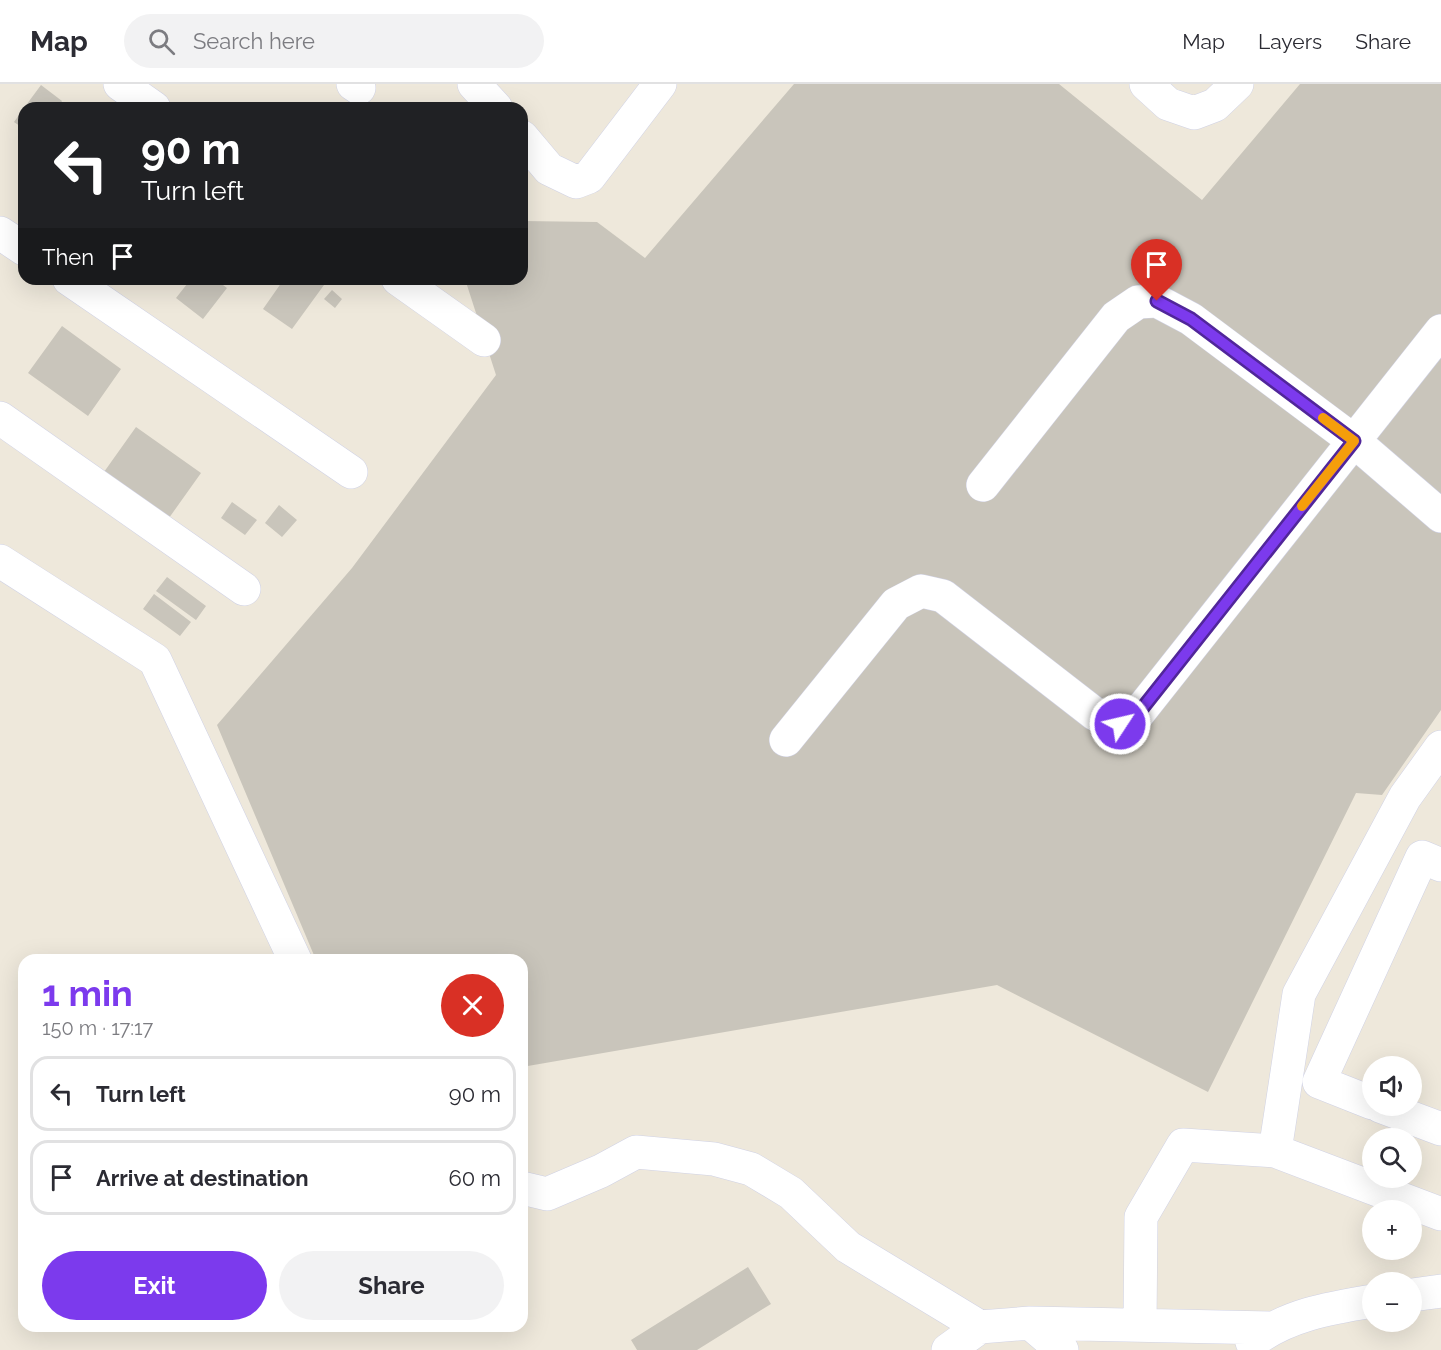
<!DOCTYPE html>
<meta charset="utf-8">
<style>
:root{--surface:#fff;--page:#f2f2f3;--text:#2b2b33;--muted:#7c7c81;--line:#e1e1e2;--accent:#7c3aed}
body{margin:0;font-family:Raleway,sans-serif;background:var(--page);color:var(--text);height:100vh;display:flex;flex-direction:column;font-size:22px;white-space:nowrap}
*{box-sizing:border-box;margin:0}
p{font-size:20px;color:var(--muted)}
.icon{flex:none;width:33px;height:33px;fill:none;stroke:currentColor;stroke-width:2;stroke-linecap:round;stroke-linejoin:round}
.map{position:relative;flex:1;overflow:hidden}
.sheet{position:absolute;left:18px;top:870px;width:510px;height:378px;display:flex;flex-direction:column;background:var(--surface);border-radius:18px;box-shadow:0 6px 24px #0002}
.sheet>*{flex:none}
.top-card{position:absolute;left:18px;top:18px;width:510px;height:183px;border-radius:18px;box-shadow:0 6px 24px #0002;background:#202124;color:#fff;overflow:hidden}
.fabs{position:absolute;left:1362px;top:972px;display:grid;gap:12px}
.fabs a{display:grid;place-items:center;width:60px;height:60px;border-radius:50%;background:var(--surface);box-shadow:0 6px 24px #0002;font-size:30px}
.pin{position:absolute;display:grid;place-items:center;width:51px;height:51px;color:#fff;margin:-62px -26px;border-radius:50% 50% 50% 0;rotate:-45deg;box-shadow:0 0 6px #0007}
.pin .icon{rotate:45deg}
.me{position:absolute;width:66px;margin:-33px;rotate:55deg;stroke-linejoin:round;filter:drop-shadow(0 0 4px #0008)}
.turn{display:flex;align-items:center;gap:21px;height:126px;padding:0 24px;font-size:27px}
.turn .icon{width:78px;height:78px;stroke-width:2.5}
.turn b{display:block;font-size:42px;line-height:51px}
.then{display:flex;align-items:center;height:57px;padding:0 24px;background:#0003;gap:12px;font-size:22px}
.round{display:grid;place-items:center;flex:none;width:63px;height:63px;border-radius:32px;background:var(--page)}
.head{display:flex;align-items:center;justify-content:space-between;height:102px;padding:0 24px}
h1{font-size:36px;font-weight:700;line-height:45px;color:var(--accent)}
.button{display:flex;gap:12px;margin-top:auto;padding:12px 24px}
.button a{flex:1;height:69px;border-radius:36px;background:var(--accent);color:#fff;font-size:24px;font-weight:700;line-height:69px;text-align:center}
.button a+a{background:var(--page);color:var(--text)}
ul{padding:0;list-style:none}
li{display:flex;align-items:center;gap:18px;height:75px;margin:0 12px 9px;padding:0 12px;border:3px solid var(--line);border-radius:18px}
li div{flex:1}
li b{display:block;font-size:22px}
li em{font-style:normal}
header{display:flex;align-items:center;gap:36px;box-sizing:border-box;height:84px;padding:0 30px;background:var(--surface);border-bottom:2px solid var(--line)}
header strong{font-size:28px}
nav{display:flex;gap:33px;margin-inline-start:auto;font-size:21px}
.search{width:420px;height:54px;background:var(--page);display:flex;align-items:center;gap:15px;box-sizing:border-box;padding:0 21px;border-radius:33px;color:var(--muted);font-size:22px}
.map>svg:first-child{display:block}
</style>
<header>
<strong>Map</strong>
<div class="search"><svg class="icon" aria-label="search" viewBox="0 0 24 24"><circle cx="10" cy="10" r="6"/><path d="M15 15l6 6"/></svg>Search here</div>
<nav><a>Map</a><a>Layers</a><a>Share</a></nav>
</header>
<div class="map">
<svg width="1441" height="1266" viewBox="0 0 1441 1266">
<rect width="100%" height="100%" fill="#eee8db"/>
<path fill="#c9c5bb" d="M 794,0 L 1059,0 L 1202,116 L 1300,0 L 1441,0 L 1441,626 L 1382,711 L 1356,709 L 1208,1008 L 997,901 L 522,983 L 522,876 L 316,876 L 217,641 L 352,484 L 496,291 L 465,195 L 522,195 L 522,137 L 597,138 L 645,174 Z
M 41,1 L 62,17 L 58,24 L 24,24 Z
M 24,24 L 24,45 L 14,38 Z
M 191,195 L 215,195 L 227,204 L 203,235 L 176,214 Z
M 284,195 L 315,195 L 324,201 L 292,245 L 263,225 Z
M 332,206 L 342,215 L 335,224 L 324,215 Z
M 62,242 L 121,285 L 88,332 L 28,289 Z
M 136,343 L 201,389 L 164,441 L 99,395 Z
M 232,418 L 257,436 L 245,451 L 221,434 Z
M 279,421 L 297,436 L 282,453 L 265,439 Z
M 167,493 L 206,522 L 196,536 L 156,507 Z
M 154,510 L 191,538 L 180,552 L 143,525 Z
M 748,1183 L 771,1220 L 697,1266 L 637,1266 L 631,1256 Z"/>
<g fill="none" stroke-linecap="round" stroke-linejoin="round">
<g stroke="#d0d2e5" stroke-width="34">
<path id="minor" d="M 120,0 L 154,24
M 353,0 L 359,4
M 474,0 L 496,24
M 1146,0 L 1168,20 L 1194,29 L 1215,21 L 1237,0
M 522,53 L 549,85 L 576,98 L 589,93 L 660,0
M 0,149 L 24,165
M 69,195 L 351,388
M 398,195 L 484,256
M 0,334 L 244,505
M 983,401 L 1116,233 L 1138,218 L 1157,217 L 1191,235 L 1354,357 L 1441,432
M 0,477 L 155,576 L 295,876
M 786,656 L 896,520 L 921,507 L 943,512 L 1095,630 L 1120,640 L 1137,631 L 1441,247
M 1441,663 L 1405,713 L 1299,910 L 1275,1067 L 1441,1130
M 1372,1019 L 1319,998 L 1422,773 L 1441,781
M 1380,1022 L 1441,1045
M 522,1104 L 547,1110 L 601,1087 L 636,1068 L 714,1075 L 751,1085 L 791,1109 L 848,1163 L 980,1243 L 1030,1239 L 1062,1266
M 1412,1211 L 1441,1207
M 1030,1239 L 1270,1244
M 1140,1241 L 1141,1133 L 1183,1061 L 1275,1067
M 1252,1258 C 1287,1231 1330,1224 1372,1217
M 948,1266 L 980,1243"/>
</g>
<use href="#minor" stroke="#fff" stroke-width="33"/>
</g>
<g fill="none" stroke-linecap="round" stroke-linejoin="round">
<g stroke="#51269a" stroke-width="15">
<path id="route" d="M 1120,640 L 1137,631 L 1354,357 L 1191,235 L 1157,217"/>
</g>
<use href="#route" stroke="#7c3aed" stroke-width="10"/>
<path stroke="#f59e0b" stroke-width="10" d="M 1302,422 L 1354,357 L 1323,334"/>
</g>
</svg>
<div class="fabs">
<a><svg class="icon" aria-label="sound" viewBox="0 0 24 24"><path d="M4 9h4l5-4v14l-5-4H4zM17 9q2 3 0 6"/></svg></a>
<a><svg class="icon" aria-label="search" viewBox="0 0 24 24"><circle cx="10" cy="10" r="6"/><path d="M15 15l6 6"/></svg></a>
<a>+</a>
<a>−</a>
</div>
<div class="pin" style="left:1157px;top:217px;background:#d93025"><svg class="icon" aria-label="arrive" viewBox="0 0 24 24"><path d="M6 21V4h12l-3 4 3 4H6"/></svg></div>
<svg class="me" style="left:1120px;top:640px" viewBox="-20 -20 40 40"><circle r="17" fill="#7c3aed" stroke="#fff" stroke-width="3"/><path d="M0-11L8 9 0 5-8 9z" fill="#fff"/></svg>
<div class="top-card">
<div class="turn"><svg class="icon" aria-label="left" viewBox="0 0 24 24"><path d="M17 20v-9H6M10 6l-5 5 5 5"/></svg><div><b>90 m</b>Turn left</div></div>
<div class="then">Then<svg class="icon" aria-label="arrive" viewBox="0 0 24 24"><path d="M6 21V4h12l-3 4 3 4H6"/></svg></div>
</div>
<section class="sheet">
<div class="head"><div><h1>1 min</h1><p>150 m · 17:17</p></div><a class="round" style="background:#d93025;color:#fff"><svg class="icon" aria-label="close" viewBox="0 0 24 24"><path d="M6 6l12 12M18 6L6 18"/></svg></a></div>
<ul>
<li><svg class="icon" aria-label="left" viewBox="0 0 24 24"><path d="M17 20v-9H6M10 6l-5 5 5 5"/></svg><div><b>Turn left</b></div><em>90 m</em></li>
<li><svg class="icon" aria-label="arrive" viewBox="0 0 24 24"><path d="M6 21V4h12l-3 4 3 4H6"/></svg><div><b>Arrive at destination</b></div><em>60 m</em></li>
</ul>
<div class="button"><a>Exit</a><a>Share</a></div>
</section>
</div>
